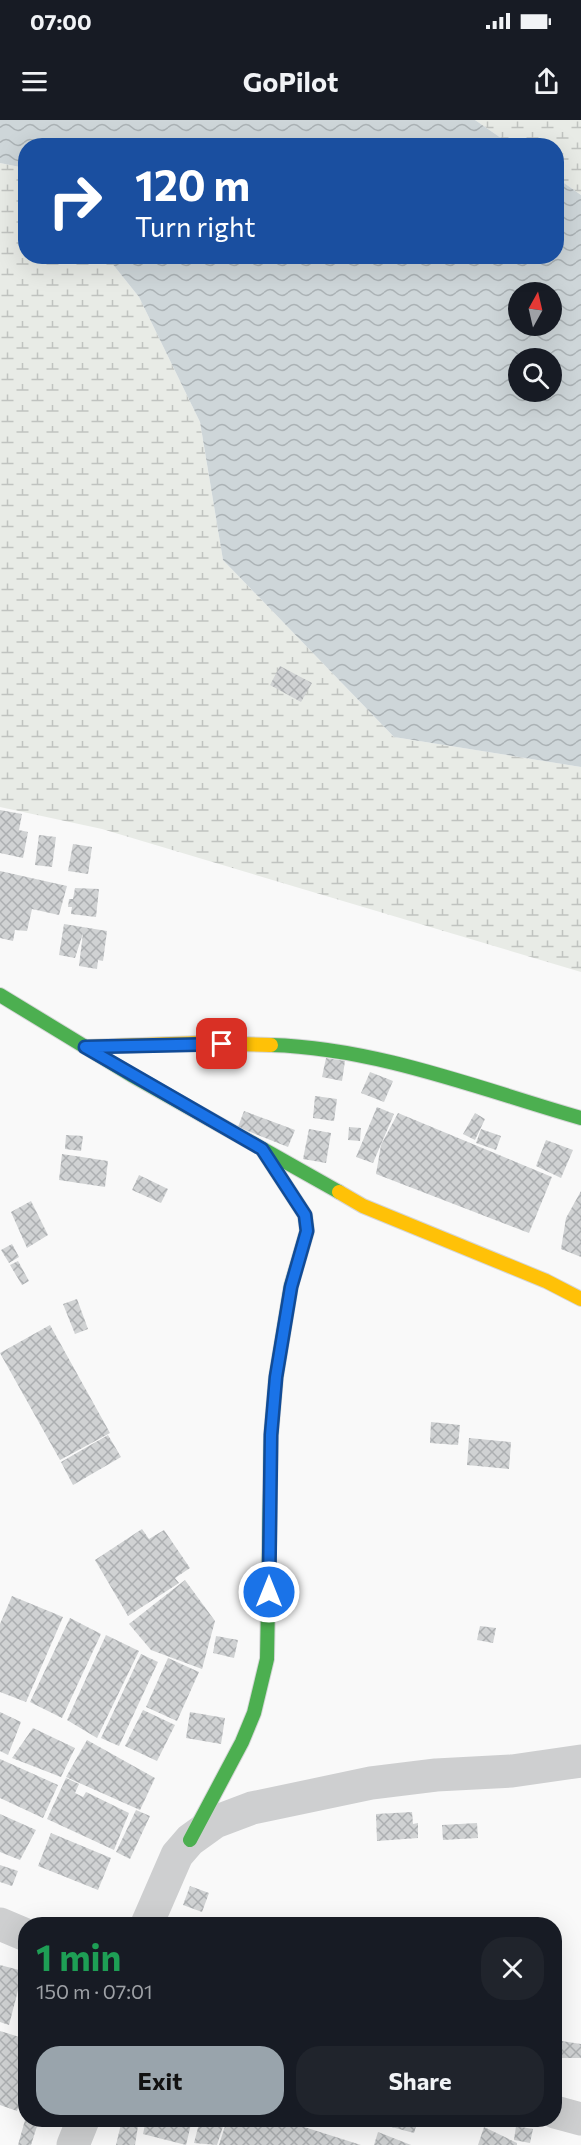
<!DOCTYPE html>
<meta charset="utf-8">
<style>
:root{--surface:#171b24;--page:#20242c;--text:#f1f3f6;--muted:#9ea1a6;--accent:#99a4ac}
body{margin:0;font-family:Commissioner,sans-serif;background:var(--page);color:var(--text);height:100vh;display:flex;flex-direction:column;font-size:22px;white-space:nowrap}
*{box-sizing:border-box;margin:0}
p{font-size:20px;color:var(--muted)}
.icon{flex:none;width:33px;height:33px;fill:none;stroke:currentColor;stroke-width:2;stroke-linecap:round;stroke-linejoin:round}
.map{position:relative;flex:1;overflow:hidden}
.drawer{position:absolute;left:18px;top:1797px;width:544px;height:210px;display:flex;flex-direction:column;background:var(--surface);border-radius:24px;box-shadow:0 6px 24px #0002}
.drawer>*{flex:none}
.banner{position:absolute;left:18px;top:18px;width:546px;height:126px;border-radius:24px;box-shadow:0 6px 24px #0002;background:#1a4fa0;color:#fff;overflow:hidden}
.needle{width:39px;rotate:8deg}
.fabs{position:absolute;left:508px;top:162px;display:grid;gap:12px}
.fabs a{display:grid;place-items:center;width:54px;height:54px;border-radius:50%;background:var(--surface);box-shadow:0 6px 24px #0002;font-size:30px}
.pin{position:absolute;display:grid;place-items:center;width:51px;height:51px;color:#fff;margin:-26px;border-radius:12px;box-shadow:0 3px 9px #0006}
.me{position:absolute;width:66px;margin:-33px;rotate:0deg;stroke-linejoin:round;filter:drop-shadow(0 0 4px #0008)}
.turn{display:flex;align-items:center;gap:21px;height:126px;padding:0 18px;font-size:27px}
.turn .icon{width:78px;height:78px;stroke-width:2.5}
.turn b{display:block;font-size:42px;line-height:51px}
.round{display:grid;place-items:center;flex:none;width:63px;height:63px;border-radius:24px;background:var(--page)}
.headline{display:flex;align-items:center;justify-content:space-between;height:102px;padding:0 18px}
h1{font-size:36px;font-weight:700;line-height:45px;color:#1e9e55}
.cta{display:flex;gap:12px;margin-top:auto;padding:12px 18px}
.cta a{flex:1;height:69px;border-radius:24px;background:var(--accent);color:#111;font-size:24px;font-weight:700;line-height:69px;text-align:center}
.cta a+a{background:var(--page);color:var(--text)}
.status{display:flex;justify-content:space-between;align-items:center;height:42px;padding:0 30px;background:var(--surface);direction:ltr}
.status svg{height:16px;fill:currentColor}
header{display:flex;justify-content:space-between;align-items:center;height:78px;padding:0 18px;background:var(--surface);font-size:27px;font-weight:700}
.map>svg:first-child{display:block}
</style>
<div class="status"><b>07:00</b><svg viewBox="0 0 49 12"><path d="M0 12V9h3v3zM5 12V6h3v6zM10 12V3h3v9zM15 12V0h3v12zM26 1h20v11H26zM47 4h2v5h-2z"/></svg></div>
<header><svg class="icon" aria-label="menu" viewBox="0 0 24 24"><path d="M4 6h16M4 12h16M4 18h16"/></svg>GoPilot<svg class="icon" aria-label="share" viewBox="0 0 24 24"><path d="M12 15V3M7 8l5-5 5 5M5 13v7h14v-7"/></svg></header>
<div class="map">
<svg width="581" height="2025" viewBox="0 0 581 2025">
<defs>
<pattern id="wetland-marsh" width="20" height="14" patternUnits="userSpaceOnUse" patternTransform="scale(1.5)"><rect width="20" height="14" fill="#e8ebe6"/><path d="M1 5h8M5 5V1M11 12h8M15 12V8" fill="none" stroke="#c0c3c0"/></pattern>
<pattern id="water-waves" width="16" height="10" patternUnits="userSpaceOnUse" patternTransform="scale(1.5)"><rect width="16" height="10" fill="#ced6d9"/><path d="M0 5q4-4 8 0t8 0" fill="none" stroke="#abb2b5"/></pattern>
<pattern id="building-cross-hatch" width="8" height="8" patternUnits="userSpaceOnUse" patternTransform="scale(1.5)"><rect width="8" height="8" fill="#d0d2d3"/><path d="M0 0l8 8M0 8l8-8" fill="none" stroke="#acafb1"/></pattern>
</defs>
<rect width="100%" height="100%" fill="#f9f9f9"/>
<path fill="url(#wetland-marsh)" d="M 475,0 L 581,0 L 581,75 L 557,58 L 556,26 L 511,25 Z
M 0,43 L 25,48 L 26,136 L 107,137 L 139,177 L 200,302 L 223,440 L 394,617 L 581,647 L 581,852 L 102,709 L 0,687 Z"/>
<path fill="url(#water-waves)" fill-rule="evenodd" d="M 0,0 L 475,0 L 511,25 L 26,26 L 25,48 L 0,43 Z
M 557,58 L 581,75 L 581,647 L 394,617 L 223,440 L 200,302 L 139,177 L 107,137 L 556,136 ZM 519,172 L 552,172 L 552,206 L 519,206 ZM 519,238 L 552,238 L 552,272 L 519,272 Z"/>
<path fill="url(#building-cross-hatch)" d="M 280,546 L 312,563 L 301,582 L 270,565 Z
M 0,690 L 22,694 L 19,710 L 28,712 L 23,738 L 0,733 Z
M 39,715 L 56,717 L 52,747 L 35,745 Z
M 73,724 L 92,727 L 88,754 L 68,751 Z
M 0,751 L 67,766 L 59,795 L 32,789 L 27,811 L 15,810 L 13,821 L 0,818 Z
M 75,768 L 99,769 L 96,797 L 71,794 L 72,787 L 68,787 L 69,779 L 73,779 Z
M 64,804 L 107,811 L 103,841 L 98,840 L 97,849 L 79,846 L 83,813 L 75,838 L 59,835 Z
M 326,938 L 345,941 L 342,961 L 322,957 Z
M 370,952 L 393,961 L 384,982 L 361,973 Z
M 315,976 L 337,979 L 334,1001 L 313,998 Z
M 377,987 L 394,994 L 373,1043 L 356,1037 Z
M 244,991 L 295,1010 L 288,1027 L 238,1007 Z
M 398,993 L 552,1057 L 529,1113 L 376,1054 L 381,1025 Z
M 475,993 L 485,999 L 475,1020 L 463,1014 Z
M 349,1007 L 361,1008 L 360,1021 L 348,1020 Z
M 309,1009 L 331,1013 L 326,1043 L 303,1039 Z
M 481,1009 L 501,1016 L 496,1030 L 476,1023 Z
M 66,1015 L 83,1016 L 81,1031 L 65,1029 Z
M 546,1020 L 573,1030 L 561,1058 L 536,1046 Z
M 62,1034 L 108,1041 L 105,1067 L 59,1060 Z
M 139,1055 L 168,1069 L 161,1083 L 132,1070 Z
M 581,1071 L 581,1137 L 561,1129 L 566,1098 Z
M 31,1081 L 48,1115 L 27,1128 L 11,1092 Z
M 12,1124 L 19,1137 L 9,1143 L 1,1130 Z
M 18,1141 L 29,1161 L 22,1165 L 10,1145 Z
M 77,1179 L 88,1209 L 75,1214 L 63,1184 Z
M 50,1205 L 110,1313 L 60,1340 L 0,1233 Z
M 431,1302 L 460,1305 L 458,1325 L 430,1323 Z
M 108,1315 L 121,1337 L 73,1365 L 61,1342 Z
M 469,1318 L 511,1322 L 509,1349 L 467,1345 Z
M 142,1409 L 149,1419 L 164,1410 L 190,1448 L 175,1458 L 179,1463 L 128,1496 L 95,1440 Z
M 185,1460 L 215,1501 L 202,1549 L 151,1530 L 129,1504 Z
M 12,1476 L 63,1497 L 26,1582 L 0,1572 L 0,1504 Z
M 70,1498 L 101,1514 L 62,1598 L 30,1582 Z
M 480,1506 L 496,1508 L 493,1523 L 477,1520 Z
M 106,1515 L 139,1531 L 97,1618 L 67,1600 Z
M 216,1516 L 238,1520 L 234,1538 L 213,1533 Z
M 141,1534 L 158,1542 L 119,1626 L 101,1618 Z
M 168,1538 L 199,1552 L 177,1601 L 146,1587 Z
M 143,1590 L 175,1605 L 157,1641 L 125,1626 Z
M 0,1592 L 21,1602 L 8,1635 L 0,1631 Z
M 190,1592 L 225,1598 L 221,1624 L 186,1618 Z
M 33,1608 L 75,1628 L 61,1657 L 12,1638 Z
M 87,1620 L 155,1658 L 140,1690 L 66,1657 Z
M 0,1639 L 58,1665 L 43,1698 L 0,1678 Z
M 66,1658 L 79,1664 L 75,1673 L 83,1677 L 86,1672 L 129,1693 L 114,1730 L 47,1699 Z
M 136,1690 L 150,1696 L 130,1739 L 116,1732 Z
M 412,1692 L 413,1704 L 418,1703 L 418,1718 L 377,1721 L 376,1694 Z
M 0,1694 L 36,1710 L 20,1740 L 0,1732 Z
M 477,1703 L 478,1718 L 443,1720 L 442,1705 Z
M 51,1713 L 111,1738 L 98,1770 L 38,1746 Z
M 0,1745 L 18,1751 L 12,1766 L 0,1762 Z
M 190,1766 L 209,1773 L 202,1792 L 183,1785 Z
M 0,1845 L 23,1851 L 9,1905 L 0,1902 Z
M 0,1911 L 26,1919 L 26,1964 L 17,1991 L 0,1985 Z
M 555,1920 L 581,1924 L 581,1938 L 555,1938 Z
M 25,2000 L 39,2000 L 31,2025 L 18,2025 Z
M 146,2000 L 192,2000 L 186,2025 L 143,2014 Z
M 200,2000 L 225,2000 L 217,2025 L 194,2023 Z
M 227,2000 L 282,2000 L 361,2025 L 219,2025 Z
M 365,2000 L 418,2000 L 414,2013 Z
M 121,2004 L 138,2006 L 135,2025 L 116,2025 Z
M 516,2006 L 533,2009 L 530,2023 L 514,2020 Z
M 484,2007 L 517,2023 L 517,2025 L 478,2025 Z
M 378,2012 L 411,2025 L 374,2025 Z"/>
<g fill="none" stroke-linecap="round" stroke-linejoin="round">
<g stroke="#d5d6d7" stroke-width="16">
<path id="fast" d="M 0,875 L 133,956 L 339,1072
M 271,925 C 377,928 480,969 581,998
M 190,1720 L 242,1622 L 254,1593 L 267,1539 L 271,1315 L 276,1257 L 291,1166 L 307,1111 L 305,1095 L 262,1029"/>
</g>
<g stroke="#d5d6d7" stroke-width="16">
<path id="slow" d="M 85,927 L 200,923 L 271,925
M 339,1072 L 363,1086 L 546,1161 L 581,1179"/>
</g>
<path stroke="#cecfd0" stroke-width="33" d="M 0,1804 L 26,1815
M 147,1804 L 177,1735 L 190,1720 L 215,1702 L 252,1688 L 371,1663 L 436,1655 L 512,1651 L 581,1641
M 555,1992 L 581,1999
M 73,2025 L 83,2000"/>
<use href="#fast" stroke="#4caf50" stroke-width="14"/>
<use href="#slow" stroke="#ffc107" stroke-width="14"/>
</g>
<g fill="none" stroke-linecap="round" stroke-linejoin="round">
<g stroke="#114b97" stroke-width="15">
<path id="route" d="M 222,924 L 85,927 L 262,1029 L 305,1095 L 307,1111 L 291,1167 L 276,1257 L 271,1315 L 269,1472"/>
</g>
<use href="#route" stroke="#1a73e8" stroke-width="10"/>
</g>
</svg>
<div class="fabs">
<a><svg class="needle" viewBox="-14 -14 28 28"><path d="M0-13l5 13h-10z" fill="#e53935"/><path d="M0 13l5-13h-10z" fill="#9ea1a6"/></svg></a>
<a><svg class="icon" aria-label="search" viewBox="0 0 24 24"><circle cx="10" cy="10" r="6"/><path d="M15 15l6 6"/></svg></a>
</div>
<div class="pin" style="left:222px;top:924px;background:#d93025"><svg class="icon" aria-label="arrive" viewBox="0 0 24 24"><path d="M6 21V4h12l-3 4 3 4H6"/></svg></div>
<svg class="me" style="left:269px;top:1472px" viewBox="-20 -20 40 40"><circle r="17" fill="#1a73e8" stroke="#fff" stroke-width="3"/><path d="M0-11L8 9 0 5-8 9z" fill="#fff"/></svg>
<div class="banner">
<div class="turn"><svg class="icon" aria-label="right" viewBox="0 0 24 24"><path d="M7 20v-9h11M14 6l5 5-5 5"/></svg><div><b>120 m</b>Turn right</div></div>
</div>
<section class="drawer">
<div class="headline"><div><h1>1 min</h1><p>150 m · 07:01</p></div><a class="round"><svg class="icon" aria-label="close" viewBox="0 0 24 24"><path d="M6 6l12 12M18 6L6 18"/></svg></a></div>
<div class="cta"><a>Exit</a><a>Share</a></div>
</section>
</div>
